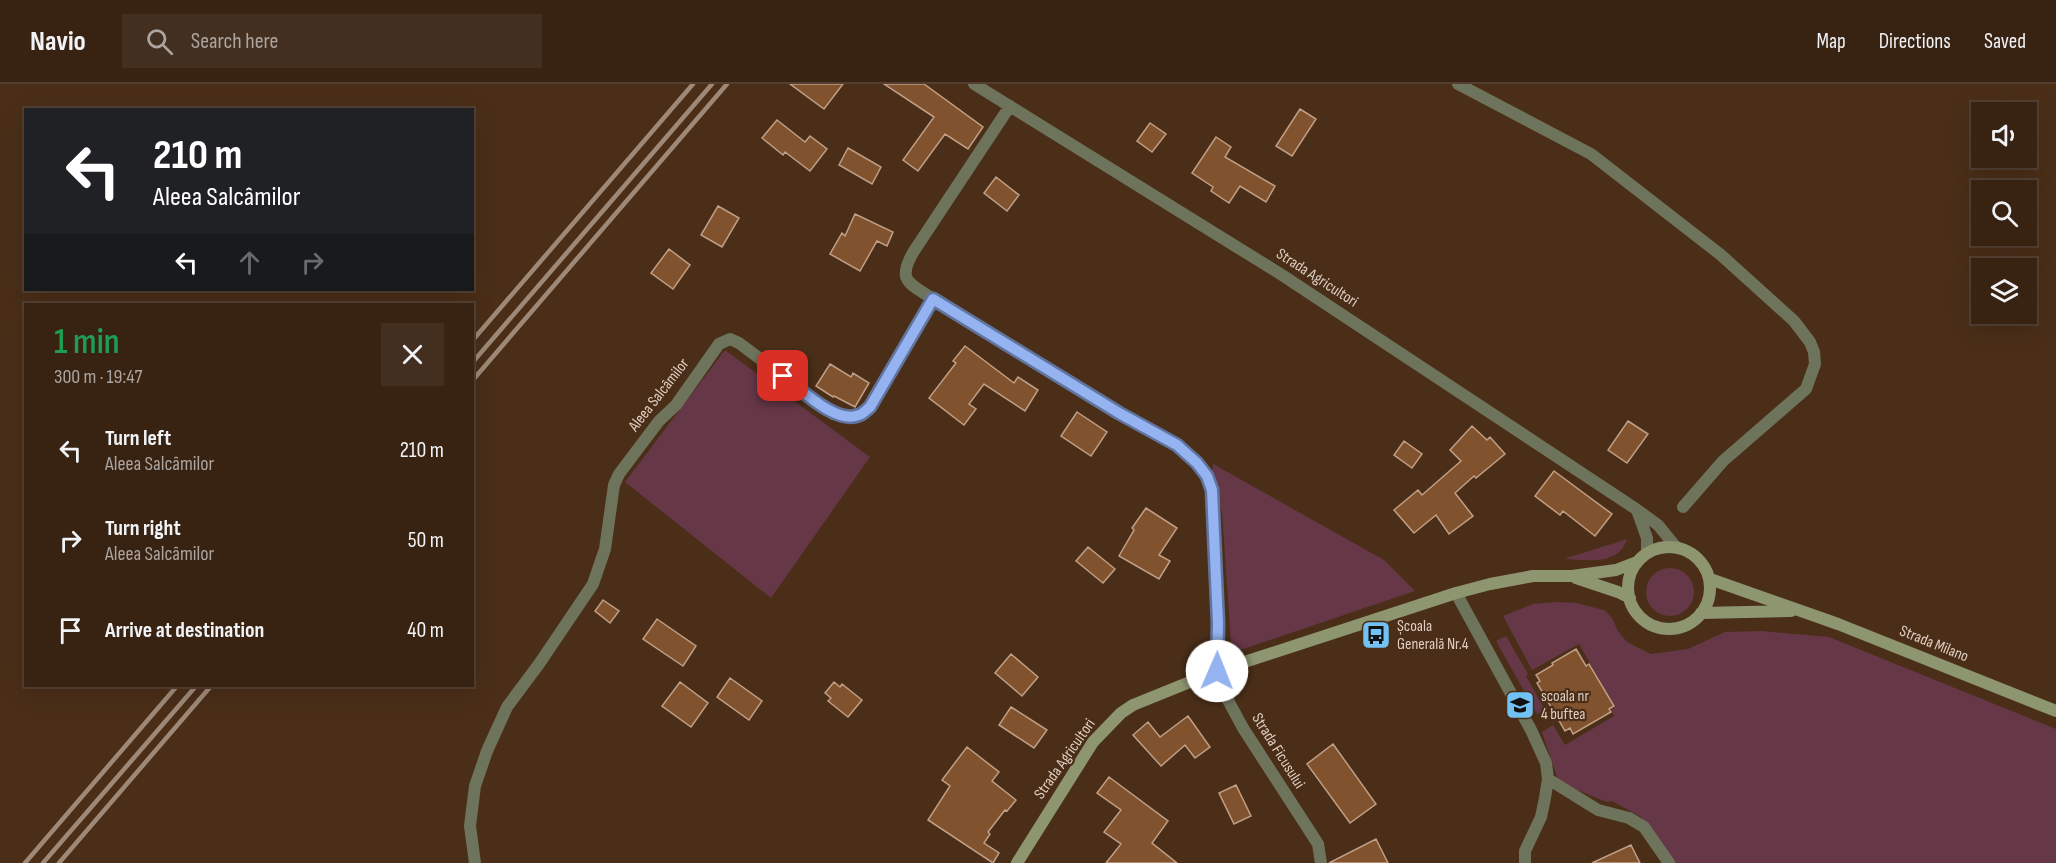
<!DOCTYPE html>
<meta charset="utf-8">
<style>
:root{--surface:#382212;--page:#432f20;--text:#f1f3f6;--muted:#aba49f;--line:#523f32}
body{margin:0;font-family:"Sofia Sans Condensed",sans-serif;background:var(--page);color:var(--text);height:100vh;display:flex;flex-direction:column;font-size:22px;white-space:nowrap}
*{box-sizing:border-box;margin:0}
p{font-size:20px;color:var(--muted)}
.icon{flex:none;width:33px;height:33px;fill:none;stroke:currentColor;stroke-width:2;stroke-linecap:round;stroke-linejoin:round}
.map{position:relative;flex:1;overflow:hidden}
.panel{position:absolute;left:24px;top:219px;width:450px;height:384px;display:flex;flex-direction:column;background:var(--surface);border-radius:0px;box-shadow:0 6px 24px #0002,0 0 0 2px var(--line)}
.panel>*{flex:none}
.hud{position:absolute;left:24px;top:24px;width:450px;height:183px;border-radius:0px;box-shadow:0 6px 24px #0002,0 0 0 2px var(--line);background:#202124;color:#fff;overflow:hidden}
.fabs{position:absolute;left:1971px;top:18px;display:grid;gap:12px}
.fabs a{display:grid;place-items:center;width:66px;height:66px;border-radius:0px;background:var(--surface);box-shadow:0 6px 24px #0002,0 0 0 2px var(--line);font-size:30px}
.pin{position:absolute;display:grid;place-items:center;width:51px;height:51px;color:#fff;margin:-26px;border-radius:12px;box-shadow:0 3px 9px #0006}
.me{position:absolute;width:66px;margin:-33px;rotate:1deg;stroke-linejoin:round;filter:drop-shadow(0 0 4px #0008)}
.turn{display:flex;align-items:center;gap:21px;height:126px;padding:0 30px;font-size:27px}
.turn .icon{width:78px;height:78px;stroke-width:2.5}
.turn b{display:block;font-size:42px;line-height:51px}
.lanes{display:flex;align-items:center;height:57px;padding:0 30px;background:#0003;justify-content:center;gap:30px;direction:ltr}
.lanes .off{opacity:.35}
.round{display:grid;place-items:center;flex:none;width:63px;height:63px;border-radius:0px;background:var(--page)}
.head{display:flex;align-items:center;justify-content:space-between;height:102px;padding:0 30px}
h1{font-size:36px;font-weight:600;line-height:45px;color:#1e9e55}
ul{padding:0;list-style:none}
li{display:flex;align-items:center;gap:18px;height:90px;padding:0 30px}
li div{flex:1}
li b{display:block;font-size:22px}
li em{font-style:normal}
header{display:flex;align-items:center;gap:36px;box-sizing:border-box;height:84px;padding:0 30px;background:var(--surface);border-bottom:2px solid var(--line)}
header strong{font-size:28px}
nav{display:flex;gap:33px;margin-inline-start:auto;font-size:21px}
.search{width:420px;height:54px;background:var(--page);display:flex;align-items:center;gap:15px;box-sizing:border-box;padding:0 21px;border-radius:0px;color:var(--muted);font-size:22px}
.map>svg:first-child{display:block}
</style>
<header>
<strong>Navio</strong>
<div class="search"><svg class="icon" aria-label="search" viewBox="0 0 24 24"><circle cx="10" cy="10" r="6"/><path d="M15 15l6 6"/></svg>Search here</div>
<nav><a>Map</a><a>Directions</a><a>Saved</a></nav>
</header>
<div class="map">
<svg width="2056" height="779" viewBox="0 0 2056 779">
<rect width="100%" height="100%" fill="#4a2e18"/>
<path fill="#663747" d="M 725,266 L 870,373 L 771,514 L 625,398 Z
M 1213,380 L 1384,476 L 1415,507 L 1243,565 L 1236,565 L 1231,559 L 1222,428 L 1212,388 Z
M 1627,455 C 1619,482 1587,476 1564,475 Z
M1646 508a24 24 0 1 1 48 0a24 24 0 1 1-48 0Z
M 1557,518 L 1576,519 L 1604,526 L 1612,534 L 1618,547 L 1627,558 L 1651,570 L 1688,565 L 1725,548 L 1761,547 L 1829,553 L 2056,645 L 2056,779 L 1674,779 L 1641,733 L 1612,717 L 1607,718 L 1562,700 L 1557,693 L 1542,648 L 1553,641 L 1565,661 L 1614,632 L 1611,626 L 1615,623 L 1579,560 L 1532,586 L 1503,532 L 1533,520 Z
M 1506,552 L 1528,590 L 1526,592 L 1545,626 L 1537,630 L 1496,557 Z"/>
<path fill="#80532e" stroke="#c19f86" stroke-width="1.5" d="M 790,0 L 843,0 L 824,25 Z
M 884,0 L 924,0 L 983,43 L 968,65 L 945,50 L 918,87 L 903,76 L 934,33 Z
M 1300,25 L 1316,35 L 1292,72 L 1276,62 Z
M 777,36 L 805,58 L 810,52 L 827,65 L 810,87 L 785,68 L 783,71 L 762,54 Z
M 1150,39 L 1166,50 L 1152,68 L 1137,57 Z
M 1216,53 L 1231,63 L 1225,73 L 1275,102 L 1266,118 L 1240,102 L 1229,119 L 1211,107 L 1213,103 L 1192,89 Z
M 848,64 L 881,83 L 872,100 L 839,81 Z
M 996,93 L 1019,111 L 1007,127 L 984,109 Z
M 718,122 L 739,134 L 722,163 L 701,151 Z
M 855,130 L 893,148 L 887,162 L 877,157 L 860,187 L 830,170 L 842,149 L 845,152 Z
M 669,165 L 690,181 L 673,205 L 651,189 Z
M 965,262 L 1014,299 L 1018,293 L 1038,306 L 1025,327 L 984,300 L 969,320 L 976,325 L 964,341 L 929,314 L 956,279 L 953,277 Z
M 830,280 L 851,293 L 853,289 L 869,299 L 855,323 L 834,312 L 833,313 L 816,302 Z
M 1077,328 L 1107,348 L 1091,372 L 1061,352 Z
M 1628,337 L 1648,350 L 1627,379 L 1608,366 Z
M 1472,342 L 1487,356 L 1490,353 L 1505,370 L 1476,394 L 1474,392 L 1455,409 L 1473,432 L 1449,450 L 1436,431 L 1414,449 L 1394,426 L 1418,406 L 1422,411 L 1461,377 L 1450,366 Z
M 1404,357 L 1422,370 L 1412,384 L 1394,371 Z
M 1554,387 L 1612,430 L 1595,452 L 1563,427 L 1560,431 L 1535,412 Z
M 1146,424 L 1177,444 L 1159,471 L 1170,477 L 1159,495 L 1119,472 L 1134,446 L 1132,444 Z
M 1088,463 L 1115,485 L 1103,499 L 1076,477 Z
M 603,516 L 619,527 L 610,539 L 595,527 Z
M 657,535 L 696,562 L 683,582 L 643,555 Z
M 1576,565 L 1586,582 L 1589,580 L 1614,622 L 1609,625 L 1611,628 L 1573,650 L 1570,644 L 1565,647 L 1537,599 L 1540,597 L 1536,591 L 1553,581 L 1552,579 Z
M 1011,570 L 1038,593 L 1022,612 L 995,589 Z
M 730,594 L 762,617 L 749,636 L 717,613 Z
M 680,598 L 708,619 L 691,643 L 662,622 Z
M 834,598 L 840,603 L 842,600 L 862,616 L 848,633 L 828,617 L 831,614 L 825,609 Z
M 1011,623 L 1047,646 L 1034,664 L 999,641 Z
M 1188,632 L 1210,663 L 1195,674 L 1185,661 L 1161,682 L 1133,651 L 1148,638 L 1160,653 Z
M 1333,660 L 1376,720 L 1350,739 L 1307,680 Z
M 967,663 L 999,688 L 992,697 L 1016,716 L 1007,727 L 1005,726 L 988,748 L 990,750 L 984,759 L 999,769 L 993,779 L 928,736 L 950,702 L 942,696 Z
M 1109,693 L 1168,737 L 1152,759 L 1177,779 L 1106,779 L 1121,760 L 1104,748 L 1121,726 L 1097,709 Z
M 1236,701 L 1251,732 L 1234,740 L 1219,709 Z
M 1376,755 L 1388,779 L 1329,779 Z
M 1631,761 L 1640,779 L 1592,779 Z"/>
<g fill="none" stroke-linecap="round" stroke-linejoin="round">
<path stroke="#6e745c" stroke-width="12" d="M 974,0 L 1282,191 L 1636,425 L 1658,441 L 1676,463
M 1458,0 L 1591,70 L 1721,171 L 1794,237 L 1810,258 L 1814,268 L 1815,280 L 1806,305 L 1723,377 L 1683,423
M 1010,22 L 914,167 C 896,197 909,199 933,215 L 1119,329 L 1177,361 L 1197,379 L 1207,392 L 1211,406 L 1218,539 L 1217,587 L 1229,618 L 1243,644 L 1318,760 L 1321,779
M 1637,426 L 1647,454 L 1647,469
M 1456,509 L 1531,646 L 1546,679 L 1548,695 L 1545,714 L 1541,733 L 1525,767 L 1525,779
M 1548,695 L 1598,726 L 1629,734 L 1644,743 L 1669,779
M 475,779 L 470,742 L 475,702 L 487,667 L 507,623 L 539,580 L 593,500 L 605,465 L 614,401 L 619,390 L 659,337 L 676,321 L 719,260 L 730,255 L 739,259 L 833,330 C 849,334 858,333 870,323 L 933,215"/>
<path stroke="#8e9670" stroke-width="12" d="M1628 504a41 41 0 1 1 82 0a41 41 0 1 1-82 0Z
M 1576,494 L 1618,508 L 1630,514
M 1710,495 L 1838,540 L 2056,627
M 1701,529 L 1791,527
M 1017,779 L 1093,658 L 1121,629 L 1133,621 L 1217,587 L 1456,509 L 1490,500 L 1533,492 L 1572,492 L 1616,486 L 1637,478"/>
<path stroke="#9e8978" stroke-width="4.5" d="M 472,257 L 693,0
M 472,279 L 712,0
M 472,297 L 727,0
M 25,779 L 177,602
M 43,779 L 196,602
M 59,779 L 211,602"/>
</g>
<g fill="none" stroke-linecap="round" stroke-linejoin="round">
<g stroke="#61749d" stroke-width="15">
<path id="route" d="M 783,292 C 801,305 836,341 859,331 C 863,330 867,325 870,323 L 933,215 L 1119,329 L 1177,361 L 1197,379 L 1207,392 L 1212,406 L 1218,539 L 1217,587"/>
</g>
<use href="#route" stroke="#95b2f1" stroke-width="10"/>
</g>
<defs>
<g id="bus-square" transform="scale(1.5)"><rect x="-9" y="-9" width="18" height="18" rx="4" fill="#71c1f5" stroke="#4a2e18"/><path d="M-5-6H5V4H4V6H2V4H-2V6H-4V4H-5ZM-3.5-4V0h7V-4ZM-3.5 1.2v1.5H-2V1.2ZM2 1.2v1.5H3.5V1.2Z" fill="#111"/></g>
<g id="school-square" transform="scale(1.5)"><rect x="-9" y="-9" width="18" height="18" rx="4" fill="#71c1f5" stroke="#4a2e18"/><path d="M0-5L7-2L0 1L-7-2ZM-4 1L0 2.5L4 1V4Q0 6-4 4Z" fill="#111"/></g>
</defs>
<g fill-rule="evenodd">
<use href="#bus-square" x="1376" y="551"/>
<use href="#school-square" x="1520" y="621"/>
</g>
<g text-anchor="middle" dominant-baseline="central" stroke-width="4.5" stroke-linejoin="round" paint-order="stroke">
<g font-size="16" fill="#dfcec1" stroke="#4a2e18">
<text transform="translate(1317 194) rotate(33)">Strada Agricultori</text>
<text transform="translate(659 311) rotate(-52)">Aleea Salcâmilor</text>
<text transform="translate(1934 560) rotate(22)">Strada Milano</text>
<text transform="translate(1278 667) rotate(58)">Strada Ficusului</text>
<text transform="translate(1065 675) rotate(-55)">Strada Agricultori</text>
</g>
<g font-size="16" fill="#dfcec1" stroke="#4a2e18" text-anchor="start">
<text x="1397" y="542">Școala<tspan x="1397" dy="18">Generală Nr.4</tspan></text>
<text x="1541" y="612">scoala nr<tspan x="1541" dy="18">4 buftea</tspan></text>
</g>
</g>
</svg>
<div class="fabs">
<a><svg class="icon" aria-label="sound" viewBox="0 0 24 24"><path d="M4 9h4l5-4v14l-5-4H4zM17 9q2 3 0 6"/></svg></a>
<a><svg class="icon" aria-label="search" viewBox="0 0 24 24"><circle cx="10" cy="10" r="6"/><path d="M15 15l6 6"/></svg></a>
<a><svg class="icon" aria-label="layers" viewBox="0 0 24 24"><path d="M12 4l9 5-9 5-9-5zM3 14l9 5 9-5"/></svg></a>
</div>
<div class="pin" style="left:783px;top:292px;background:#d93025"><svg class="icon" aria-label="arrive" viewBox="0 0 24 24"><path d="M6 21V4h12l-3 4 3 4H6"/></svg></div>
<svg class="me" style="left:1217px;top:587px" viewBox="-20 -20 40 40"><circle r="19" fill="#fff"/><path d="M0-13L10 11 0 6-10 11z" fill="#95b2f1"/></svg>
<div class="hud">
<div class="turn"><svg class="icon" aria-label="left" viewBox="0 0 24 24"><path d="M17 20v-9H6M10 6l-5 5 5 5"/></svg><div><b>210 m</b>Aleea Salcâmilor</div></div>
<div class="lanes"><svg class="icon" aria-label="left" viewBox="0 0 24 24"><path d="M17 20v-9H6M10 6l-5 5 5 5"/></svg><svg class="icon off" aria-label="ahead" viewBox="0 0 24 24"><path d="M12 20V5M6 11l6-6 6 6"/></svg><svg class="icon off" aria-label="right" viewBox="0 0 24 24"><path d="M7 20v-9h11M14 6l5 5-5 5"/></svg></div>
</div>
<section class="panel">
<div class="head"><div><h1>1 min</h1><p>300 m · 19:47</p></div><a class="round"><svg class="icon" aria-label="close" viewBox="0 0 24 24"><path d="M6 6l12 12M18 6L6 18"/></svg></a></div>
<ul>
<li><svg class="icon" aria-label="left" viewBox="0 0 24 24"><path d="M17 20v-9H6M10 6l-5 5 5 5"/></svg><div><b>Turn left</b><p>Aleea Salcâmilor</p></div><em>210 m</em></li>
<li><svg class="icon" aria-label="right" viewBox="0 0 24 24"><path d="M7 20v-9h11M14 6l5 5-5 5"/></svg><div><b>Turn right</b><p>Aleea Salcâmilor</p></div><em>50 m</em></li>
<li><svg class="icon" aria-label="arrive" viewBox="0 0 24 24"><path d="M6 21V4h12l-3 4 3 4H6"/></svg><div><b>Arrive at destination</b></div><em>40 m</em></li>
</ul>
</section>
</div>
